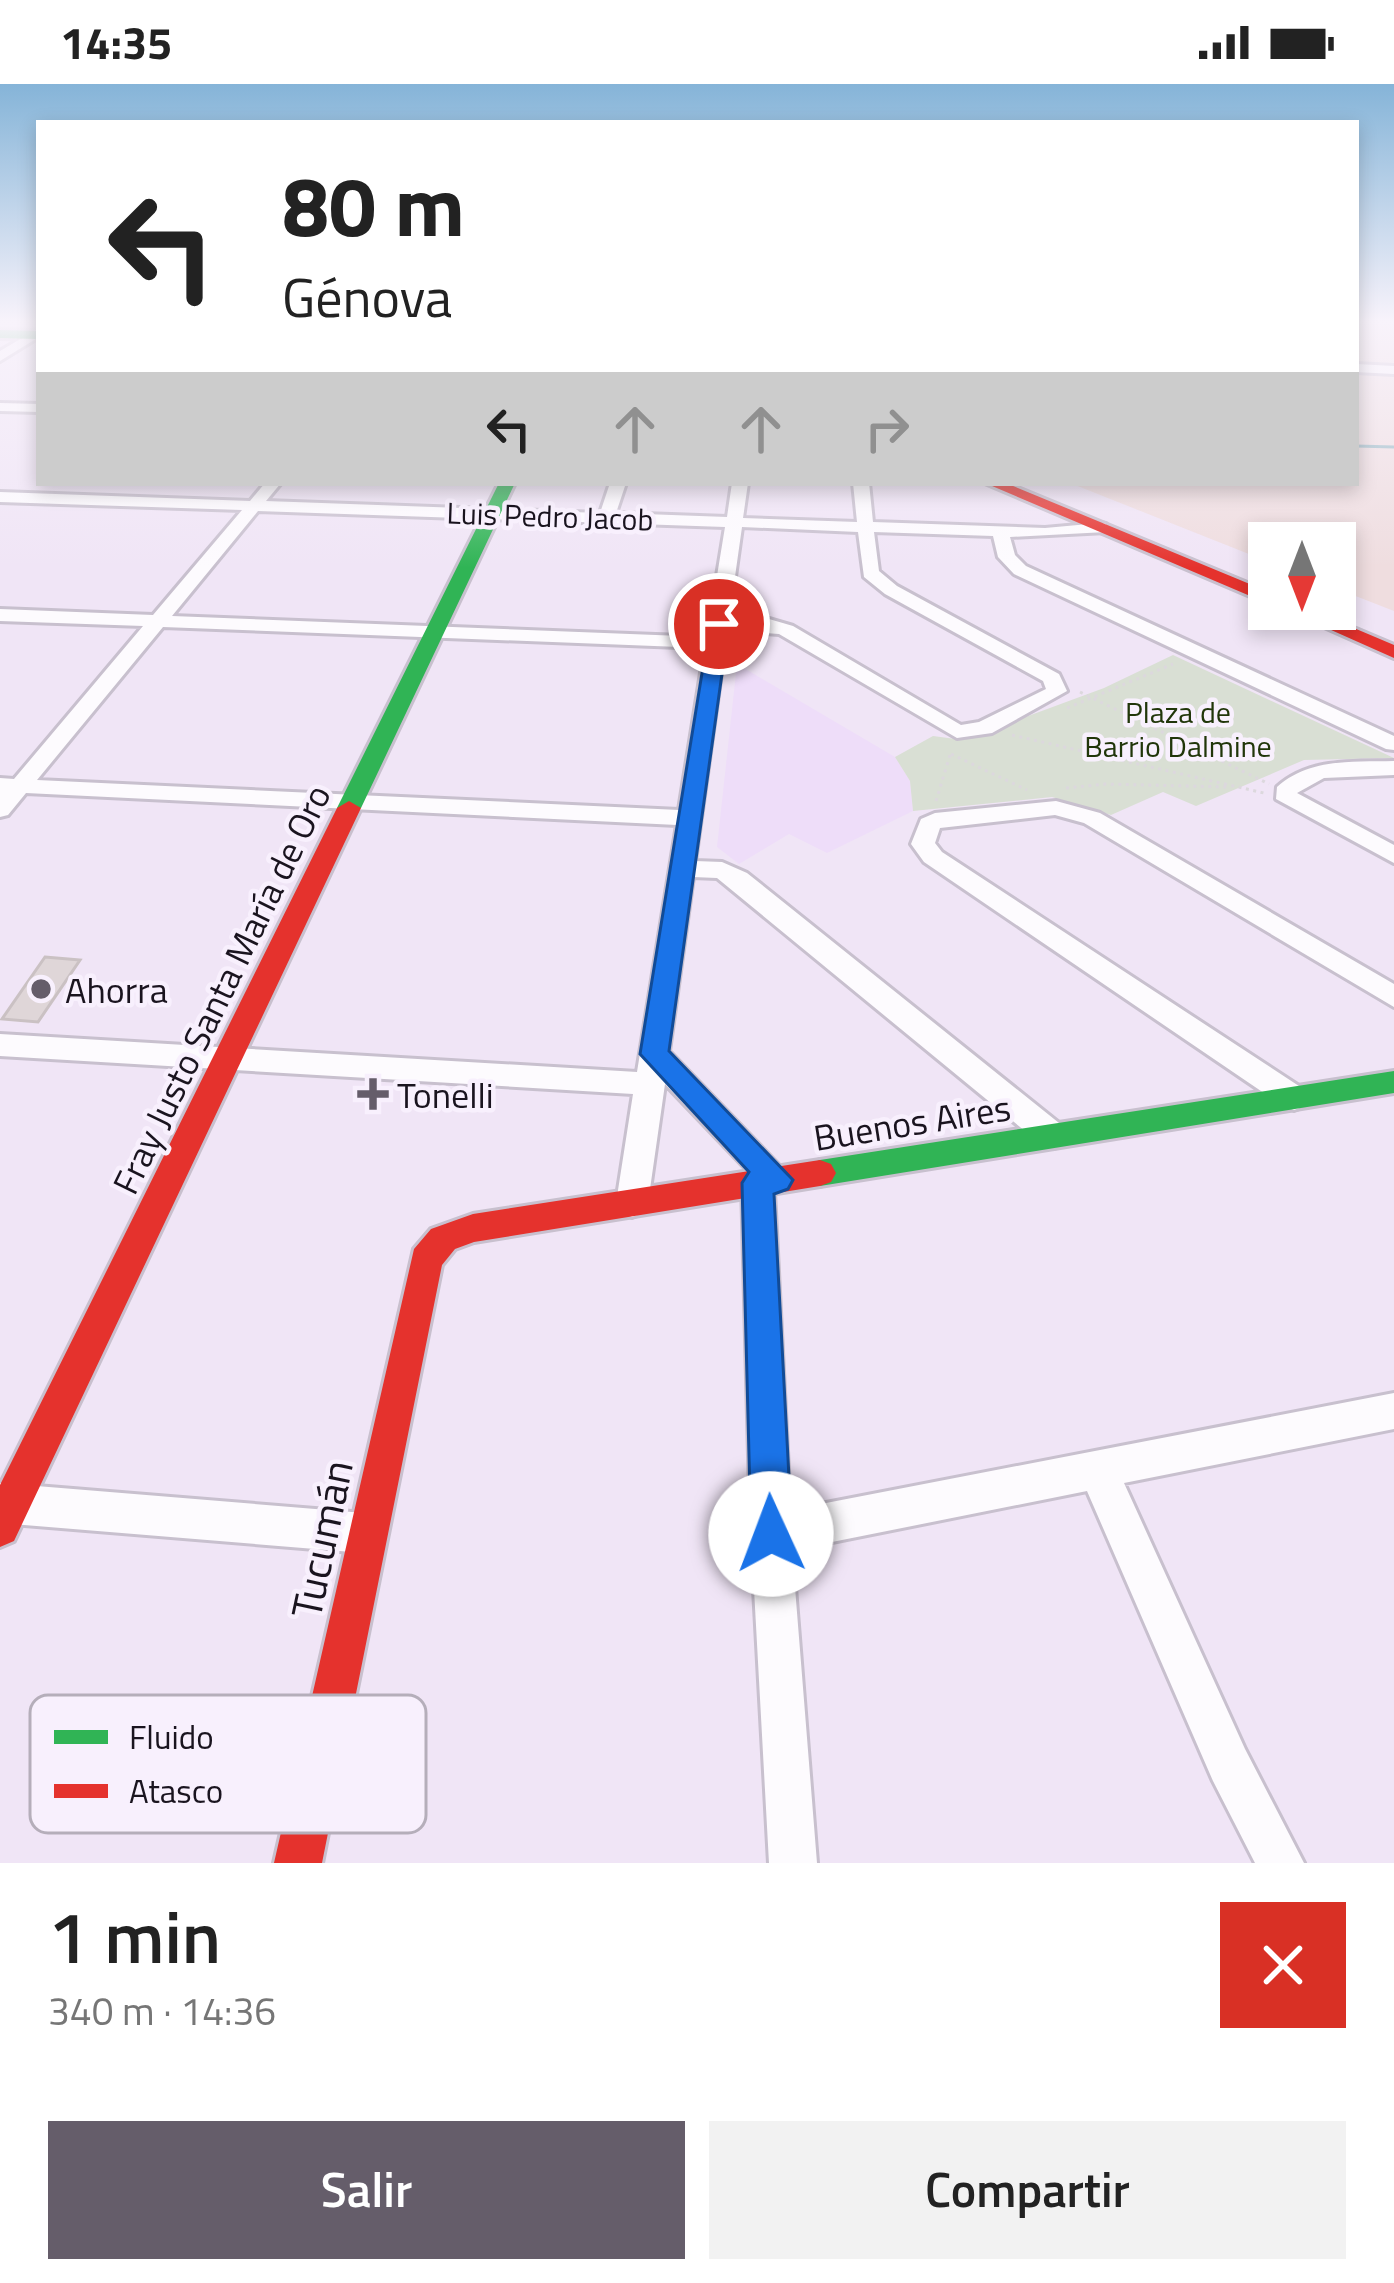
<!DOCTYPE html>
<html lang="es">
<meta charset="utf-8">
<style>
:root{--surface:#fff;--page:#f2f2f2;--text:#222;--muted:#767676;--accent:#655d6a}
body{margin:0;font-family:"Titillium Web",sans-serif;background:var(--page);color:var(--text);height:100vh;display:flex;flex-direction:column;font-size:45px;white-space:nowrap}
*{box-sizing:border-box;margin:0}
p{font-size:39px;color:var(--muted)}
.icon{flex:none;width:66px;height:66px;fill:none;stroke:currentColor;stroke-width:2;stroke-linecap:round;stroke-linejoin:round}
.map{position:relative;height:1779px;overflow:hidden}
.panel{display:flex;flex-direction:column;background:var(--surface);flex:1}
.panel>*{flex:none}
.hud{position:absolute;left:36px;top:36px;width:1323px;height:366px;border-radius:0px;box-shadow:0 6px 18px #0003;background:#fff;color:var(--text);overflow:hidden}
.needle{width:78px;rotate:180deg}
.controls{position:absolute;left:1248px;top:438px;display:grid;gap:24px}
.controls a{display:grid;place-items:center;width:108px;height:108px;border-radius:0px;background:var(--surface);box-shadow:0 6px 18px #0003;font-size:60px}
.pin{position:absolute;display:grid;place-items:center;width:102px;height:102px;color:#fff;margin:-51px;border:6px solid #fff;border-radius:50%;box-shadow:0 3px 12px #0007}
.me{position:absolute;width:132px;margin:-66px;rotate:358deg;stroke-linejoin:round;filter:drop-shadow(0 0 9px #0008)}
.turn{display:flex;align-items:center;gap:42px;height:252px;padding:0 48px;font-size:54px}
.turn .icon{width:156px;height:156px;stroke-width:2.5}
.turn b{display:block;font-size:84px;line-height:102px}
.lanes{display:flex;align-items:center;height:114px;padding:0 48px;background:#0003;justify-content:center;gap:60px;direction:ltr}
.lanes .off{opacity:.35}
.round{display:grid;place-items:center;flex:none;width:126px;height:126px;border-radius:0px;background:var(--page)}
.headline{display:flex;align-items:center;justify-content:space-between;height:204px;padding:0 48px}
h1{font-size:72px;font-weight:600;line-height:90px}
.primary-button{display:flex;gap:24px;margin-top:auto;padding:24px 48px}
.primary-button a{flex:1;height:138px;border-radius:0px;background:var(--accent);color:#fff;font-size:48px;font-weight:600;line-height:138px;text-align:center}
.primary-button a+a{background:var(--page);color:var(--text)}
.status{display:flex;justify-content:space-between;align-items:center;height:84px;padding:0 60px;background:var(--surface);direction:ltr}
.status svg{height:33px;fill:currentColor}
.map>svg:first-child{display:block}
</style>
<div class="status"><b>14:35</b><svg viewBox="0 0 49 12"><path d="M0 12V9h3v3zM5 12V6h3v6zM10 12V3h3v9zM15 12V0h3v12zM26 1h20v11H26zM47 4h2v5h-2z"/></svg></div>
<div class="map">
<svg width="1394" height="1779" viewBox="0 0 1394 1779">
<rect width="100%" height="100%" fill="#f0e5f6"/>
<path fill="#eeddf9" d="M 737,580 L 895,673 L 910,697 L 913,727 L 827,769 L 789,750 L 739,780 L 717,763 Z"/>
<path fill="#efdddf" d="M 1356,235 L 1394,235 L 1394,527 L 1335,504 L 1335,459 L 1269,459 L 1269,478 L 1070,399 L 1356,399 Z"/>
<path fill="#d9dfd4" d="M 1173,571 L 1394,674 L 1304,676 L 1196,722 L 1163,708 L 1111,731 L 1052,713 L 913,727 L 910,697 L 895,673 L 933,652 L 963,656 L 1104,604 Z"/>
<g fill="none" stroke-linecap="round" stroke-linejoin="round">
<path stroke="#91b5c1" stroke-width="3" d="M 1356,362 L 1394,363"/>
</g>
<path fill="#dfd6d8" stroke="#cac1c3" stroke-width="3" d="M 45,873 L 80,876 L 38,938 L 2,935 Z"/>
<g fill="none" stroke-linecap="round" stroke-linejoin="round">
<g stroke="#c8c0ce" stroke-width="6">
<path id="street" d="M 39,244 L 39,253 L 0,277 L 0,267 Z
M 1356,280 L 1394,282 L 1394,290 L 1356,288 Z
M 0,319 L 39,320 L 39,328 L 0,327 Z
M 265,399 L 281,399 L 266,417 L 600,429 L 610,399 L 626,399 L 616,429 L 727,433 L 732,399 L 748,399 L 743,434 L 857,438 L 853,399 L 869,399 L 873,438 L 1045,444 L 1100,439 L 1106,440 L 1106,448 L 1010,453 L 1015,471 L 1026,482 L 1394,652 L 1394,666 L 1386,665 L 1014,490 L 998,473 L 993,452 L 874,448 L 879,487 L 897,502 L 1059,590 L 1067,607 L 992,649 L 957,654 L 779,550 L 727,546 L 695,777 L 722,778 L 747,789 L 1064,1043 L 1068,1052 L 1064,1061 L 1053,1064 L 1042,1061 L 717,794 L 693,793 L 669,967 L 793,1096 L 788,1105 L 774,1108 L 790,1426 L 1394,1309 L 1394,1345 L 1124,1399 L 1245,1665 L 1304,1779 L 1255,1779 L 1213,1697 L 1087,1407 L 792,1466 L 817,1779 L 769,1779 L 751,1450 L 742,1099 L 750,1089 L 665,1000 L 648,1119 L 643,1129 L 632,1133 L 621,1129 L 616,1119 L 633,1010 L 0,972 L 0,950 L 637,988 L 677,741 L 26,709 L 8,731 L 0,733 L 0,694 L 14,695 L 143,542 L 0,537 L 0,525 L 153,531 L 242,426 L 0,418 L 0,408 L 250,417 ZM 258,427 L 725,443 L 707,553 L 172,532 ZM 742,443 L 858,448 L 864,493 L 885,510 L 1043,597 L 1046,605 L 979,638 L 961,641 L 793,542 L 769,535 L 729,535 ZM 163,543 L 705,564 L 679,726 L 37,696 Z
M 1394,677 L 1394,691 L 1324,694 L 1297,709 L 1394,761 L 1394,779 L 1276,715 L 1277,703 C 1309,674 1353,678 1394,677 Z
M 1056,717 L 1100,729 L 1394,900 L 1394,923 L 1084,739 L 1055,731 L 940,744 L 935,759 L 942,768 L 1305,1006 L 1309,1014 L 1305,1022 L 1294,1026 L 1283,1022 L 924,778 L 911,760 L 921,735 L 935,729 Z
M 0,1399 L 364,1429 L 378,1435 L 384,1449 L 378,1463 L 364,1469 L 0,1439 Z"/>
</g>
<g stroke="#c8c0ce" stroke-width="6">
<path id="fast" d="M 0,246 L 39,247 L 39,255 L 0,254 Z
M 499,399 L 515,399 L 361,724 L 349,731 L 341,729 L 337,724 Z
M 1394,987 L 1394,1009 L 820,1102 L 809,1098 L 804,1089 L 809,1080 L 820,1076 Z"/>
</g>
<g stroke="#c8c0ce" stroke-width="6">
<path id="jam" d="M 985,399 L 1006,399 L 1269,508 L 1269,520 Z
M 1284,525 L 1309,525 L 1394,561 L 1394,574 Z
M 349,717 L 361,724 L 14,1457 L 0,1463 L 0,1401 L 337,724 Z
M 820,1076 L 831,1080 L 836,1089 L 831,1098 L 820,1102 L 474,1158 L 455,1165 L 442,1181 L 322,1779 L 274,1779 L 414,1165 L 431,1145 L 473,1130 Z"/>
</g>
<path stroke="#dcd8dd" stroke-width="3" stroke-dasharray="3 4.5" stroke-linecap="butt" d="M 1080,608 L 1269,700
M 1067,624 L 1173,580
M 1012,651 L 1264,709
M 951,670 L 1027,706
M 1066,704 L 1105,700 L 1228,703
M 936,717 L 950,671"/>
<use href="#street" fill="#fdfbfe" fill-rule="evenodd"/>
<use href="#fast" fill="#30b455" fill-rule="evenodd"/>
<use href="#jam" fill="#e5322d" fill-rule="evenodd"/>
</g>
<linearGradient id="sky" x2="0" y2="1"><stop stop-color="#85b4d8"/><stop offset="0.49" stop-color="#f8f3fb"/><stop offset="1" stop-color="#f8f3fb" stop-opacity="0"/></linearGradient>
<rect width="1394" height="484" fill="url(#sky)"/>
<path fill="#1a73e8" stroke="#114b97" stroke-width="3" d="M 719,534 L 729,540 L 669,967 L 793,1096 L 788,1105 L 774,1110 L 792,1450 L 786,1464 L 771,1470 L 757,1464 L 751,1450 L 742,1099 L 749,1088 L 640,970 L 710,540 Z"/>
<g fill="#655d6a" stroke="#f8f0fd" stroke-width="4.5">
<circle cx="41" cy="905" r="12"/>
<path d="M367 992h12v12h12v12h-12v12h-12v-12h-12v-12h12z"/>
</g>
<g text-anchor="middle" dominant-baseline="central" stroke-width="9" stroke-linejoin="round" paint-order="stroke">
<g font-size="30" fill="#1a141f" stroke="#f8f0fd">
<text transform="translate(550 432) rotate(2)">Luis Pedro Jacob</text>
</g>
<g font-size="30" fill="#21360a" stroke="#f8f0fd">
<text x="1178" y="628">Plaza de<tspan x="1178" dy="34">Barrio Dalmine</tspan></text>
</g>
<g font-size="36" fill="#1a141f" stroke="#f8f0fd" text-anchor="start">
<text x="65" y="905">Ahorra</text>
<text x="397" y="1010">Tonelli</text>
</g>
<g font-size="36" fill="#1a141f" stroke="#f8f0fd">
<text transform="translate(221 905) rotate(-64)">Fray Justo Santa María de Oro</text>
<text transform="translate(912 1038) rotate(-9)">Buenos Aires</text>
</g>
<g font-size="42" fill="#1a141f" stroke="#f8f0fd">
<text transform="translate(321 1455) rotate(-78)">Tucumán</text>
</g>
</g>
<rect x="30" y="1611" width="396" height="138" rx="18" fill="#f8f0fd" stroke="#b5aeba" stroke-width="3"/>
<rect x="54" y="1646" width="54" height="14" fill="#30b455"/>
<rect x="54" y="1700" width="54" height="14" fill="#e5322d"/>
<g font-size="33" fill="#1a141f">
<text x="129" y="1665">Fluido</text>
<text x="129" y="1719">Atasco</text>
</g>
</svg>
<div class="controls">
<a><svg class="needle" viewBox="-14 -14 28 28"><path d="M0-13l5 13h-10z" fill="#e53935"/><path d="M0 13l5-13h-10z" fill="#767676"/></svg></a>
</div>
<div class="pin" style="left:719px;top:540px;background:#d93025"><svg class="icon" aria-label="arrive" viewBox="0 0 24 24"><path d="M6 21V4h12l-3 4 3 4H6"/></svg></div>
<svg class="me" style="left:771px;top:1450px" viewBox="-20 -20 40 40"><circle r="19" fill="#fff"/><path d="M0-13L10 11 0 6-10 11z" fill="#1a73e8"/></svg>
<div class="hud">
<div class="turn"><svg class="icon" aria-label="left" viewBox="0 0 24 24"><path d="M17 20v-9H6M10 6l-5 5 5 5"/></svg><div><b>80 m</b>Génova</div></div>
<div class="lanes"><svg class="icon" aria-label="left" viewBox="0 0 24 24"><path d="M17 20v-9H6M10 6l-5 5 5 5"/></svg><svg class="icon off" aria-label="ahead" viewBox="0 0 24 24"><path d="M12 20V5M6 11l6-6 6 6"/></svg><svg class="icon off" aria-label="ahead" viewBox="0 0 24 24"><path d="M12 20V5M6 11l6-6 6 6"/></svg><svg class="icon off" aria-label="right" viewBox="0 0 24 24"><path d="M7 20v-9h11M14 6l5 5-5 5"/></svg></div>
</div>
</div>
<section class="panel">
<div class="headline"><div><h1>1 min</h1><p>340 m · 14:36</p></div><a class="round" style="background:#d93025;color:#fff"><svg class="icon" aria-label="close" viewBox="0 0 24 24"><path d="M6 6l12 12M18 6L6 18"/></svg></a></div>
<div class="primary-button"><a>Salir</a><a>Compartir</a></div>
</section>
